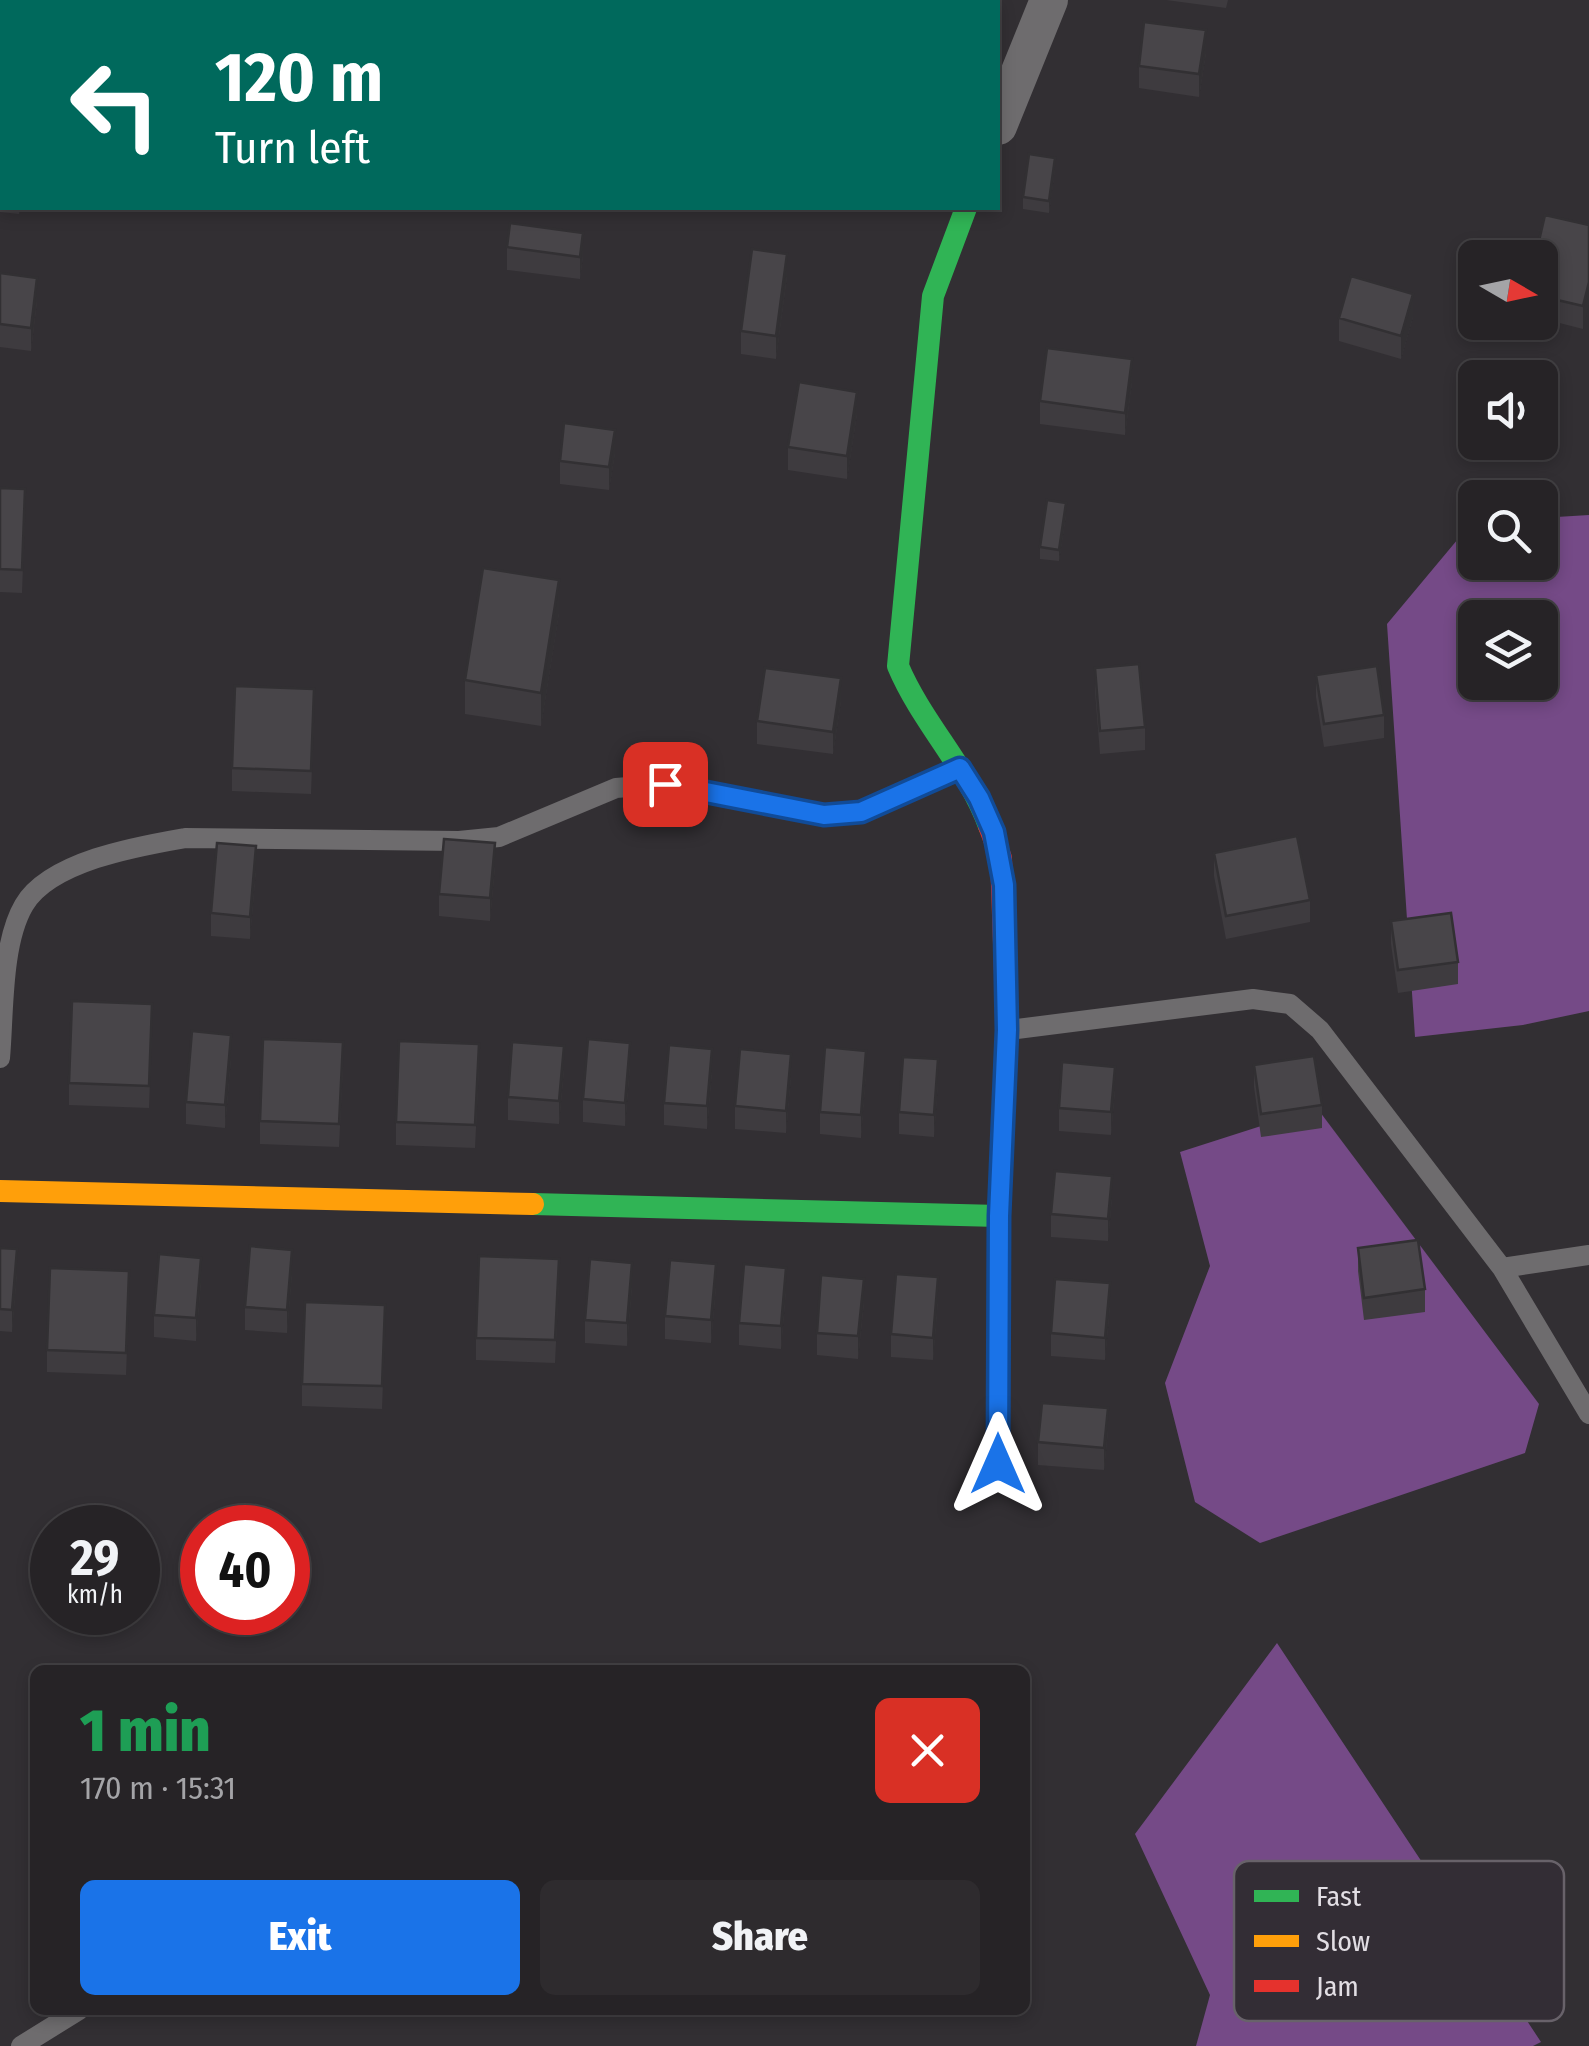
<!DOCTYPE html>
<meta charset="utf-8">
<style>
:root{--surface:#262326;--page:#2e2b2e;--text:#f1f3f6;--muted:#a4a4a7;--line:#424043;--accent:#1a73e8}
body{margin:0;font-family:"Fira Sans Condensed",sans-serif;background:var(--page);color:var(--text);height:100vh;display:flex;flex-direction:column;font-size:38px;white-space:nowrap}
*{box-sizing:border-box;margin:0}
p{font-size:32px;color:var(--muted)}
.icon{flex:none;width:55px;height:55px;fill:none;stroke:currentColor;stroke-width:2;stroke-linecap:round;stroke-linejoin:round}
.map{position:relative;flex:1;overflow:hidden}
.drawer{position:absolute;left:30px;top:1665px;width:1000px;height:350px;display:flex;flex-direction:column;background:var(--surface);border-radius:15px;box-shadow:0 5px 15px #0003,0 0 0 2px var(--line)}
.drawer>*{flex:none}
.guide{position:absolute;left:0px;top:0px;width:1000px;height:210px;box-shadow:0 5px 15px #0003,0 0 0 2px var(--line);background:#00695c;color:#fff;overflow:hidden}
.needle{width:65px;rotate:99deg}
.tools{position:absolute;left:1458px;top:240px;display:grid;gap:20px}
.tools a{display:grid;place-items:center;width:100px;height:100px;border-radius:15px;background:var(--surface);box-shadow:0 5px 15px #0003,0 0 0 2px var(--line);font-size:50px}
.speed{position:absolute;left:30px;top:1505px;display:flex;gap:20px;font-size:50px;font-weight:700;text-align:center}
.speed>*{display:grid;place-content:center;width:130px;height:130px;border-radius:50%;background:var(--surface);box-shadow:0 5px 15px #0003,0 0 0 2px var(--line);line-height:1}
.speed small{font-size:25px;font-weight:400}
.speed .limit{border:15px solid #d22;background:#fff;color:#111}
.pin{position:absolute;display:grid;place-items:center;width:85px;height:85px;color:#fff;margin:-42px;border-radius:20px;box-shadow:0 5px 15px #0006}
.me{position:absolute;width:110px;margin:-55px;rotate:0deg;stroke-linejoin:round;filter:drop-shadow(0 0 8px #0008)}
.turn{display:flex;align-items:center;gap:35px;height:210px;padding:0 50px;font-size:45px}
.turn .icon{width:130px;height:130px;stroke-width:2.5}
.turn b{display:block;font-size:70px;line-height:85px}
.round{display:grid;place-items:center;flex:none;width:105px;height:105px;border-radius:15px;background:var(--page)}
.overview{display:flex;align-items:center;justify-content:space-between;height:170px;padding:0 50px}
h1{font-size:60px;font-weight:800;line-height:75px;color:#1e9e55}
.primary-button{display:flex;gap:20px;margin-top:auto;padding:20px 50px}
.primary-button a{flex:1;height:115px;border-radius:15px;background:var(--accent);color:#fff;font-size:40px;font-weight:800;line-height:115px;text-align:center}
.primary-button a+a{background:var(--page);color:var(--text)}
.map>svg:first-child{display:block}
</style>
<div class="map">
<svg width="1589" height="2046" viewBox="0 0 1589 2046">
<rect width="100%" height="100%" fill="#322f33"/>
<path fill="#754a87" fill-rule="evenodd" d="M 1589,515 L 1589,1011 L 1523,1025 L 1415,1037 L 1387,624 L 1473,521 L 1475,562 L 1540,562 L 1540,518 ZM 1475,618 L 1540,618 L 1540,682 L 1475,682 Z
M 1317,1108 L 1539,1404 L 1525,1453 L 1260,1543 L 1195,1502 L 1165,1383 L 1210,1266 L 1180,1152 Z
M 1277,1643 L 1541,2042 L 1533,2046 L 1196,2046 L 1210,1995 L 1135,1834 Z"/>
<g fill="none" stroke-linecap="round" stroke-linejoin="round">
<path stroke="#6e6c6e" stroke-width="20" d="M 1009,1030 L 1253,999 L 1290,1004 L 1320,1030 L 1502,1268 L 1589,1414
M 0,1058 C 4,1014 1,944 24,905 C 50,861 139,846 185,838 L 459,841 L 499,837 L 616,788 L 665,784 L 824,815 L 861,812 L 958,769
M 1502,1268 L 1589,1255
M 21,2046 L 79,2010"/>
<path stroke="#6e6c6e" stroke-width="38" d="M 403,0 L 413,2
M 998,126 L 1049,0"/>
<path stroke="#30b455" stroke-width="22" d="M 966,208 L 933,296 L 898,666 C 922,723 968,768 989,826
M 533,1204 L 999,1216"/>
<path stroke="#ff9f0a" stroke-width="22" d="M 0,1191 L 533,1204
M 998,1464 L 999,1216 L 1005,1078"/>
<path stroke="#e5322d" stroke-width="22" d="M 989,826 L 1001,858 L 1007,1030 L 1005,1078"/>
</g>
<path fill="#3e3b3f" d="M 740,0 L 808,0 L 807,2 L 740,2 Z
M 1166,0 L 1228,0 L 1226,8 Z
M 1206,53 L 1199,97 L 1139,88 L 1139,66 Z
M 1055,169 L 1049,213 L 1023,209 L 1023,197 Z
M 0,176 L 2,177 L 2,208 L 20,208 L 19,214 L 0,212 Z
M 1589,225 L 1583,329 L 1540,318 L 1540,258 Z
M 507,247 L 583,256 L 580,279 L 507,270 Z
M 0,273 L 37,301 L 31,351 L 0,347 Z
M 787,276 L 776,359 L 741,354 L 741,331 Z
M 1413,317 L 1401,359 L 1339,341 L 1339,318 Z
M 1132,382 L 1125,435 L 1040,424 L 1040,401 Z
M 857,414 L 847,479 L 788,470 L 788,447 Z
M 615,453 L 609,490 L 560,484 L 560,461 Z
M 0,488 L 25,511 L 22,593 L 0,592 Z
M 1066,515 L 1059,561 L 1040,559 L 1040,547 Z
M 559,613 L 541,726 L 465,714 L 465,680 Z
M 1095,668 L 1145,727 L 1145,750 L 1100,754 L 1095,691 Z
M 1316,675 L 1384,715 L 1384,738 L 1324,747 L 1316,697 Z
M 841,701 L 833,754 L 757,744 L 757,721 Z
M 314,712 L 311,794 L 232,791 L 232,768 Z
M 1214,853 L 1310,900 L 1310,922 L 1226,939 L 1214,876 Z
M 495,866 L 490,921 L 439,916 L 439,894 Z
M 256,869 L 250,939 L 211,936 L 211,913 Z
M 1391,921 L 1458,962 L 1458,984 L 1398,993 L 1391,944 Z
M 152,1027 L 149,1108 L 69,1105 L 69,1083 Z
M 231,1058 L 225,1128 L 186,1124 L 186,1102 Z
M 343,1065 L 339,1147 L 260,1144 L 260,1121 Z
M 630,1065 L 625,1126 L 583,1122 L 583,1099 Z
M 1254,1065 L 1322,1105 L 1322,1128 L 1261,1137 L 1254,1087 Z
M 479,1066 L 475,1148 L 396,1145 L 396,1122 Z
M 564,1069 L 559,1124 L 508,1120 L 508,1097 Z
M 712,1071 L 707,1129 L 664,1125 L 664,1103 Z
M 866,1073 L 861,1138 L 820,1134 L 820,1112 Z
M 791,1076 L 786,1133 L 735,1129 L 735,1106 Z
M 938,1082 L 934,1137 L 899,1134 L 899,1112 Z
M 1115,1090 L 1111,1135 L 1059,1131 L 1059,1108 Z
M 1112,1198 L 1108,1241 L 1051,1237 L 1051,1214 Z
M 0,1248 L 17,1272 L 12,1332 L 0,1331 Z
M 1358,1248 L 1425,1289 L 1425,1312 L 1364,1320 L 1358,1271 Z
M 292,1273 L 287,1333 L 245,1330 L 245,1307 Z
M 201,1281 L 196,1341 L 154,1337 L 154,1315 Z
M 559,1281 L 555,1363 L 476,1360 L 476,1338 Z
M 632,1286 L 627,1346 L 585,1343 L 585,1320 Z
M 716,1287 L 711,1343 L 665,1339 L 665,1316 Z
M 786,1290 L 781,1349 L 739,1345 L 739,1323 Z
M 129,1294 L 126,1375 L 47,1372 L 47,1350 Z
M 938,1300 L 933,1360 L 891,1357 L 891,1334 Z
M 864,1302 L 858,1359 L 817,1355 L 817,1333 Z
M 1110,1306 L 1105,1360 L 1051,1356 L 1051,1333 Z
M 385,1327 L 382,1409 L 302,1406 L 302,1384 Z
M 1108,1431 L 1104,1470 L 1038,1465 L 1038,1442 Z"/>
<path fill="#323033" d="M 1206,30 L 1206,53 L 1199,97 L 1199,74 Z
M 1055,158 L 1055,169 L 1049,213 L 1049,201 Z
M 583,233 L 583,256 L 580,279 L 580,257 Z
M 787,254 L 787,276 L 776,359 L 776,336 Z
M 37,278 L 37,301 L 31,351 L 31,328 Z
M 1589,282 L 1589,305 L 1583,329 L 1583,306 Z
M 1413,294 L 1413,317 L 1401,359 L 1401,336 Z
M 1132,359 L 1132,382 L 1125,435 L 1125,413 Z
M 857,392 L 857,414 L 847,479 L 847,456 Z
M 615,430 L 615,453 L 609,490 L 609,467 Z
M 1066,503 L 1066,515 L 1059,561 L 1059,550 Z
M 559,580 L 559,613 L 541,726 L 541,693 Z
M 841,678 L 841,701 L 833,754 L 833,732 Z
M 495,843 L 495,866 L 490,921 L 490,898 Z
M 256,846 L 256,869 L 250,939 L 250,917 Z
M 231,1035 L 231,1058 L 225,1128 L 225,1105 Z
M 630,1043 L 630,1065 L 625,1126 L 625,1103 Z
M 564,1046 L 564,1069 L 559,1124 L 559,1101 Z
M 712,1049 L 712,1071 L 707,1129 L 707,1106 Z
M 866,1051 L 866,1073 L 861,1138 L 861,1115 Z
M 791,1054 L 791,1076 L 786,1133 L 786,1111 Z
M 938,1059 L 938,1082 L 934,1137 L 934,1115 Z
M 1115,1067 L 1115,1090 L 1111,1135 L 1111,1112 Z
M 1112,1176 L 1112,1198 L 1108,1241 L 1108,1219 Z
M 17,1249 L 17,1272 L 12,1332 L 12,1310 Z
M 292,1250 L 292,1273 L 287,1333 L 287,1310 Z
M 201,1258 L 201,1281 L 196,1341 L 196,1318 Z
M 632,1263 L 632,1286 L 627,1346 L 627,1323 Z
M 716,1264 L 716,1287 L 711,1343 L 711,1320 Z
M 786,1268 L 786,1290 L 781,1349 L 781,1326 Z
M 938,1277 L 938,1300 L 933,1360 L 933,1338 Z
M 864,1279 L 864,1302 L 858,1359 L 858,1336 Z
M 1110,1283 L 1110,1306 L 1105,1360 L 1105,1338 Z
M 1108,1408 L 1108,1431 L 1104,1470 L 1104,1448 Z"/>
<path fill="#484549" stroke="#323033" stroke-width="2.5" d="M 37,0 L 86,0 L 86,2 L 36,2 Z
M 161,0 L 177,0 L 196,2 L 161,2 Z
M 1144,22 L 1206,30 L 1199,74 L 1139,66 Z
M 1029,154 L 1055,158 L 1049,201 L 1023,197 Z
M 0,176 L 2,177 L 2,200 L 0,200 Z
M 1545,215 L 1589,225 L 1589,282 L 1583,306 L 1540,296 L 1540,258 L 1535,258 Z
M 510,223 L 583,233 L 580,257 L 507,247 Z
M 752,249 L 787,254 L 776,336 L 741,331 Z
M 0,273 L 37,278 L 31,328 L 0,324 Z
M 1351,276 L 1413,294 L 1401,336 L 1339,318 Z
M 1047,348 L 1132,359 L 1125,413 L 1040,401 Z
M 799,382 L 857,392 L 847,456 L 788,447 Z
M 564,423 L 615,430 L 609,467 L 560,461 Z
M 0,488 L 25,489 L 22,570 L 0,569 Z
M 1047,500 L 1066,503 L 1059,550 L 1040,547 Z
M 483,568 L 559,580 L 541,693 L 465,680 Z
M 1139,664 L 1145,727 L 1100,731 L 1095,668 Z
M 1377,666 L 1384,715 L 1324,724 L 1316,675 Z
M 765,668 L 841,678 L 833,732 L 757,721 Z
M 235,686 L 314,689 L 311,771 L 232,768 Z
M 1297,836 L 1310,900 L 1226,916 L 1214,853 Z
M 444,839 L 495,843 L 490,898 L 439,894 Z
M 217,843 L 256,846 L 250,917 L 211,913 Z
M 1451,913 L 1458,962 L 1398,970 L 1391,921 Z
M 72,1001 L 152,1004 L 149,1086 L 69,1083 Z
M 192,1031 L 231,1035 L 225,1105 L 186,1102 Z
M 263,1039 L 343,1042 L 339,1124 L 260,1121 Z
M 588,1039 L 630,1043 L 625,1103 L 583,1099 Z
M 399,1041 L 479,1044 L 475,1125 L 396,1122 Z
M 512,1042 L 564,1046 L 559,1101 L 508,1097 Z
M 669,1045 L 712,1049 L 707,1106 L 664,1103 Z
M 825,1047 L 866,1051 L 861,1115 L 820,1112 Z
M 740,1049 L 791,1054 L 786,1111 L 735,1106 Z
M 1314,1056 L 1322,1105 L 1261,1114 L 1254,1065 Z
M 903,1057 L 938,1059 L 934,1115 L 899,1112 Z
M 1062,1062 L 1115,1067 L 1111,1112 L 1059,1108 Z
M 1055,1171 L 1112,1176 L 1108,1219 L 1051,1214 Z
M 1418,1240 L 1425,1289 L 1364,1298 L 1358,1248 Z
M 250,1246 L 292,1250 L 287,1310 L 245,1307 Z
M 0,1248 L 17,1249 L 12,1310 L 0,1309 Z
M 159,1254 L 201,1258 L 196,1318 L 154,1315 Z
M 479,1256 L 559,1259 L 555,1340 L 476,1338 Z
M 590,1259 L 632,1263 L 627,1323 L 585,1320 Z
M 670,1260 L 716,1264 L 711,1320 L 665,1316 Z
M 744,1264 L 786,1268 L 781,1326 L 739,1323 Z
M 50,1268 L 129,1271 L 126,1353 L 47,1350 Z
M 896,1274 L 938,1277 L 933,1338 L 891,1334 Z
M 821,1275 L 864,1279 L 858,1336 L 817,1333 Z
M 1055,1279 L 1110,1283 L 1105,1338 L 1051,1333 Z
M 305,1302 L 385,1305 L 382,1386 L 302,1384 Z
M 1042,1403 L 1108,1408 L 1104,1448 L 1038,1442 Z"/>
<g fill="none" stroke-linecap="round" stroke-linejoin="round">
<g stroke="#114b97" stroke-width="25">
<path id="route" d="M 665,784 L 824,815 L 861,812 L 960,768 L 979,798 L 994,832 L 1004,885 L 1007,1030 L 999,1216 L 998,1464"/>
</g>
<use href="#route" stroke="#1a73e8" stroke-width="18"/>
</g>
<rect x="1234" y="1861" width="330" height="160" rx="15" fill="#332d35" stroke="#68626a" stroke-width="2.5"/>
<rect x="1254" y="1890" width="45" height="12" fill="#30b455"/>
<rect x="1254" y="1935" width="45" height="12" fill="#ff9f0a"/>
<rect x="1254" y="1980" width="45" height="12" fill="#e5322d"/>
<g font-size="28" fill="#e2dee4">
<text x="1316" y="1906">Fast</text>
<text x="1316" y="1951">Slow</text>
<text x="1316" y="1996">Jam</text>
</g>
</svg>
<div class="tools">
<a><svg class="needle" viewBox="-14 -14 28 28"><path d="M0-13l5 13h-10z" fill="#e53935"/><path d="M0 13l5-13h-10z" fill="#a4a4a7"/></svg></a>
<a><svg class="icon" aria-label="sound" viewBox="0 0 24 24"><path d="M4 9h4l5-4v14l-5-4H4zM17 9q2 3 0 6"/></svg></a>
<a><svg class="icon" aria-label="search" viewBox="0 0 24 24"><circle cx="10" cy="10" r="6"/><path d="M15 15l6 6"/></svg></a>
<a><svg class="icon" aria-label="layers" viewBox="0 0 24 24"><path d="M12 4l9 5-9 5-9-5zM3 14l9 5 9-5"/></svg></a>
</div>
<div class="speed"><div>29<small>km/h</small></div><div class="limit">40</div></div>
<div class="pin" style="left:665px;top:784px;background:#d93025"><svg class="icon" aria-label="arrive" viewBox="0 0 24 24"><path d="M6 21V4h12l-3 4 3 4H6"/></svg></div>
<svg class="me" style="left:998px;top:1464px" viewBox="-20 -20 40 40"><path d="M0-17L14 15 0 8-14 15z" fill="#1a73e8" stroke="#fff" stroke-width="4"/></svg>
<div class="guide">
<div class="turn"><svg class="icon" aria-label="left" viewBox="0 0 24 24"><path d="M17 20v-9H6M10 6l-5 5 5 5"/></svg><div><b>120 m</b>Turn left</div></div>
</div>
<section class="drawer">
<div class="overview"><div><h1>1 min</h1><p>170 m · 15:31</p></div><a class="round" style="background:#d93025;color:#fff"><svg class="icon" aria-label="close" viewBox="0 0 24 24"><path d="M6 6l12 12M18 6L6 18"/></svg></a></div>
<div class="primary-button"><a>Exit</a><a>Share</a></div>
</section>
</div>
